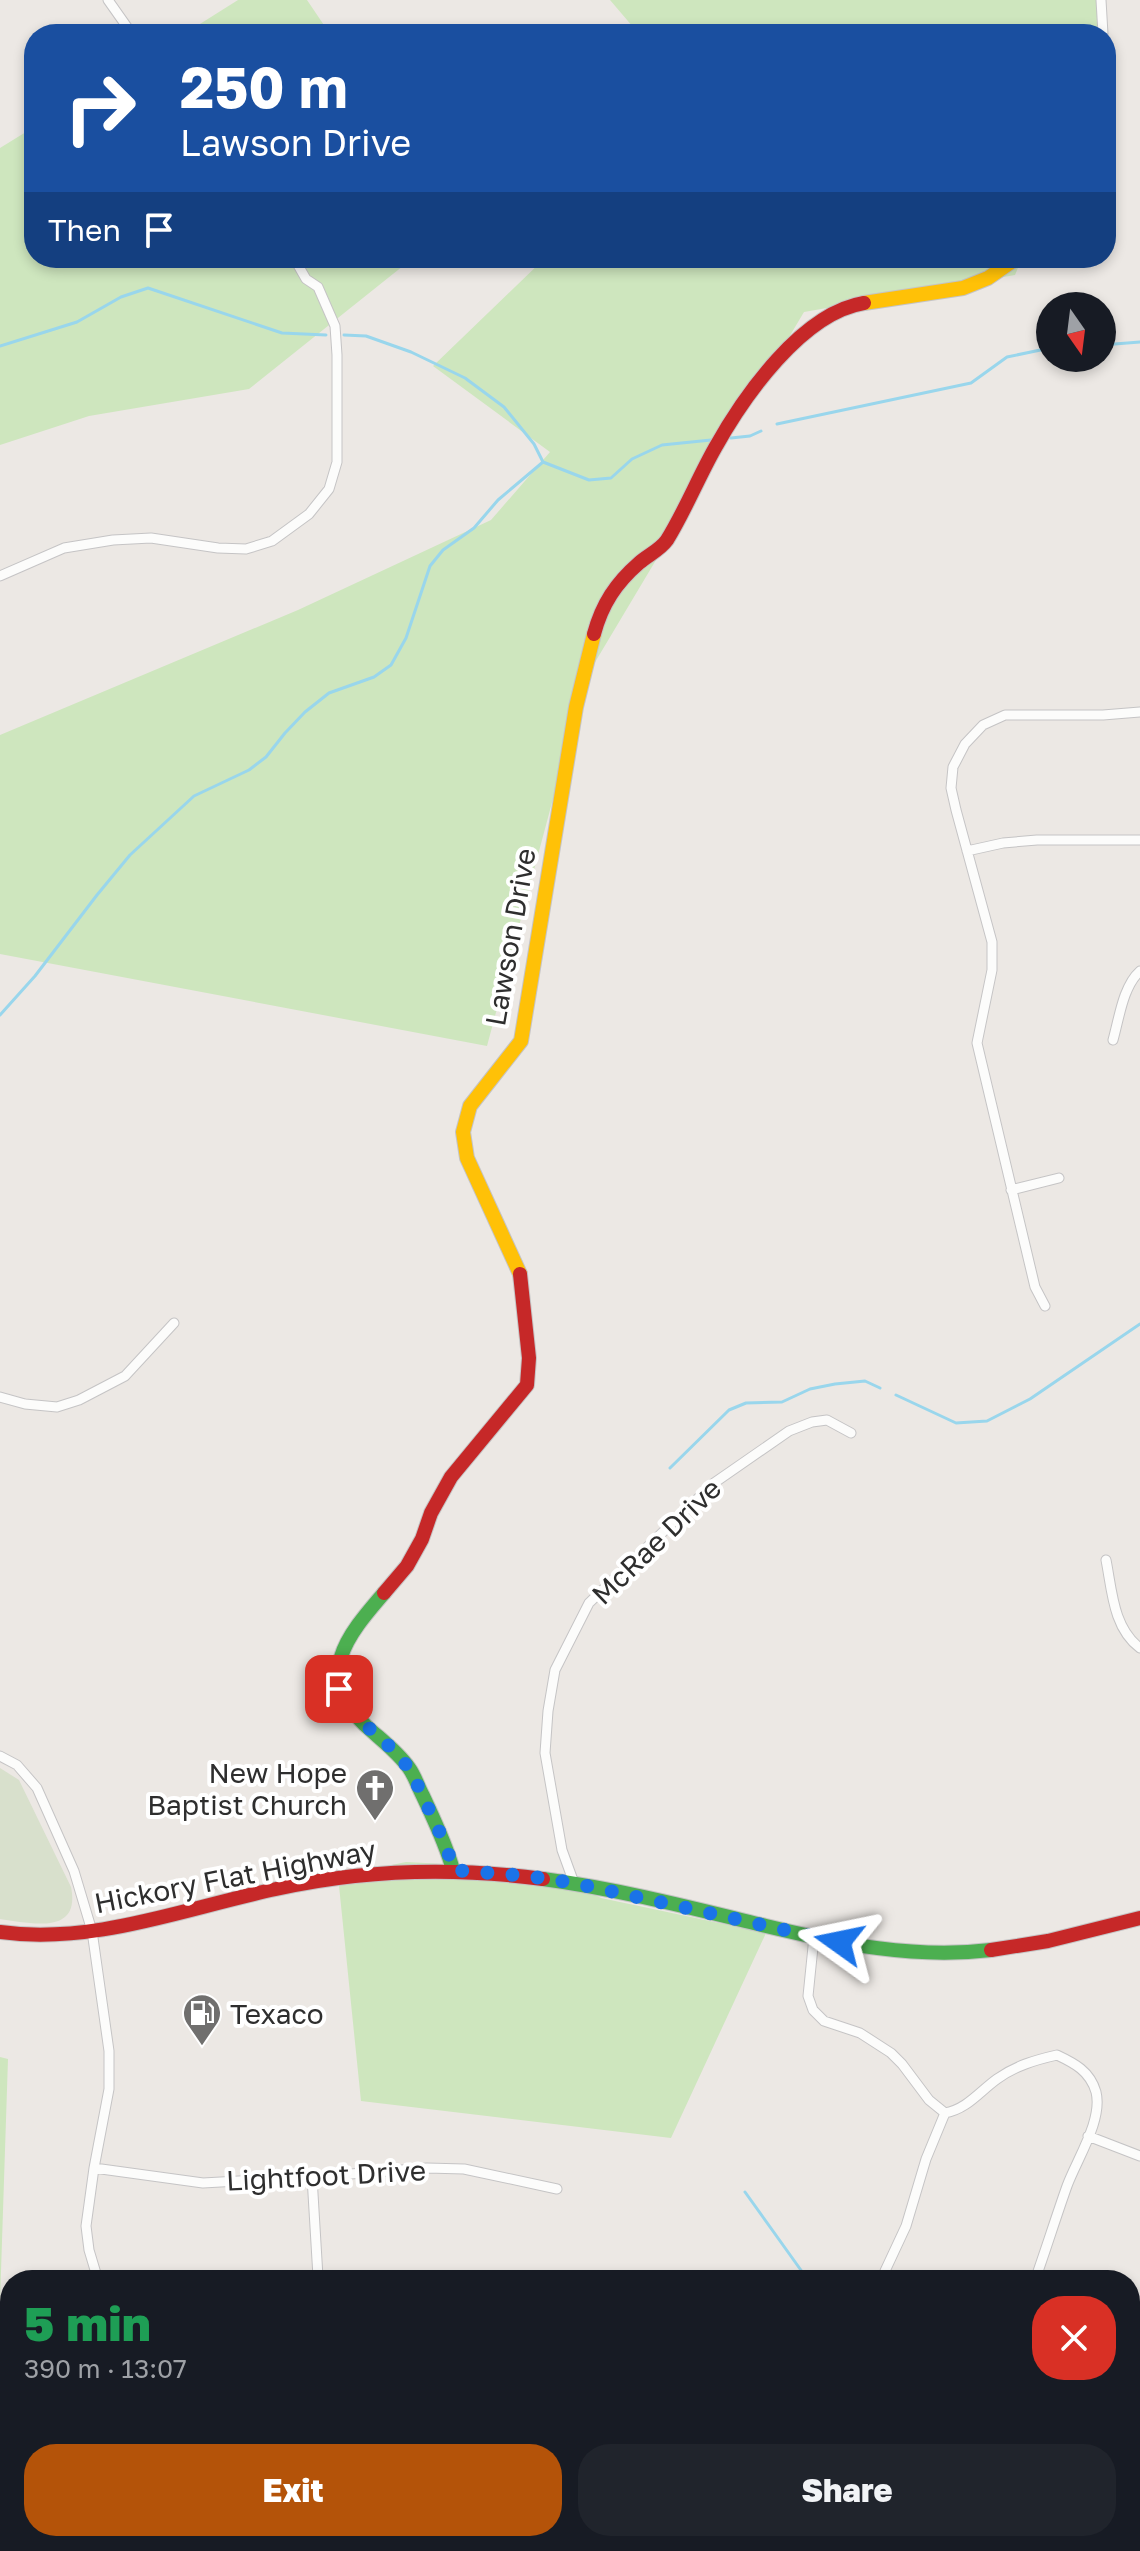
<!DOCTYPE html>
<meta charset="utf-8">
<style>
:root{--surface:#171b24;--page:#20242c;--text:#f1f3f6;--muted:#9ea1a6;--accent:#b45309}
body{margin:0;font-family:"Golos Text",sans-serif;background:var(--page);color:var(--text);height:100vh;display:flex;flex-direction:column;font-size:30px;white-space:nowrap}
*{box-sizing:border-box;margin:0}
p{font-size:26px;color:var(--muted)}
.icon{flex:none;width:44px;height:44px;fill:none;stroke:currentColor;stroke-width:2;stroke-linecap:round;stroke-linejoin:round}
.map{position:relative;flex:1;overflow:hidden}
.drawer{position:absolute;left:0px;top:2270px;width:1140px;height:282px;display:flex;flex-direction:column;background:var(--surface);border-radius:32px 32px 0 0;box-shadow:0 4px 12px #0003}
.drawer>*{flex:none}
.banner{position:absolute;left:24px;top:24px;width:1092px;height:244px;border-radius:32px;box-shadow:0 4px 12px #0003;background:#1a4fa0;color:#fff;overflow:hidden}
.needle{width:52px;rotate:166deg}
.fabs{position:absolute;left:1036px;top:292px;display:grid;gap:16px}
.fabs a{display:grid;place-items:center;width:80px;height:80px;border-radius:50%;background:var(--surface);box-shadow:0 4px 12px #0003;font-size:40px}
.pin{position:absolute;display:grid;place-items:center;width:68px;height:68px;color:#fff;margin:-34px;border-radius:16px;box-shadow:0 4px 12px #0006}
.me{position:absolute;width:88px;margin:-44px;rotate:282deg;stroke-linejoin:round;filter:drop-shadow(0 0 6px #0008)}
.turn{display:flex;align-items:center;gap:28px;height:168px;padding:0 24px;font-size:36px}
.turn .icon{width:104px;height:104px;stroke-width:2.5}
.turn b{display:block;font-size:56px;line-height:68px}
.then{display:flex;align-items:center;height:76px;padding:0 24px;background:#0003;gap:16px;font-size:30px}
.round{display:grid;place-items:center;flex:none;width:84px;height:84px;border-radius:32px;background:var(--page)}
.summary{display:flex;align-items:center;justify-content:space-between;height:136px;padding:0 24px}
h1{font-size:48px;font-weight:800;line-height:60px;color:#1e9e55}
.button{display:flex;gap:16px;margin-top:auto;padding:16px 24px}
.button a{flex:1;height:92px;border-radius:32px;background:var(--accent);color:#fff;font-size:32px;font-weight:800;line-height:92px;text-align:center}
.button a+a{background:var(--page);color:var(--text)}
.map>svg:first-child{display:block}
</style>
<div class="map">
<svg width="1140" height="2551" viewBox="0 0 1140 2551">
<rect width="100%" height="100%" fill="#ece8e4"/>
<path fill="#cee6be" d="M 238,0 L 307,0 L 330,34 L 184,34 Z
M 610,0 L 1098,0 L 1097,34 L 639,34 Z
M 34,127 L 34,258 L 413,258 L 249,389 L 89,416 L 0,445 L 0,148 Z
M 545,258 L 1022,258 L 1015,275 L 804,312 L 585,679 L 487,1046 L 0,954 L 0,735 L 298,610 L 491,520 L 550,452 L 433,366 Z
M 406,1862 L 464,1865 L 574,1883 L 601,1898 L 766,1933 L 671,2138 L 361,2101 L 338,1876 Z
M 0,2057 L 8,2059 L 0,2302 Z
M 0,2388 L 10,2396 L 10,2542 L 194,2542 L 206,2551 L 0,2551 Z"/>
<path fill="#d8e0cc" d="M 0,1768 L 19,1780 L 71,1887 C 81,1936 30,1923 0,1919 Z"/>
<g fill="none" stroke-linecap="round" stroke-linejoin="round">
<path stroke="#99d6ec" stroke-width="3" d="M 344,335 L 366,336 L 411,352 L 465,378 L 504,407 L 534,444 L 543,462 L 589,480 L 611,478 L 632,459 L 662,445 L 711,440
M 1102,345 L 1140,342
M 0,346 L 77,322 L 121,297 L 148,288 L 282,333 L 326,335
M 777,424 L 971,383 L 1007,357 L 1050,348
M 731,438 L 750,436 L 761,431
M 0,1015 L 35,976 L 97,895 L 130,855 L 194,796 L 249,770 L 266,757 L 285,733 L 305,712 L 329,693 L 374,677 L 391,665 L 406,638 L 430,566 L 443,550 L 474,528 L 498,500 L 543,462
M 896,1395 L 956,1423 L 987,1421 L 1030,1399 L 1140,1324
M 670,1468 L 729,1410 L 746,1403 L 782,1402 L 810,1389 L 835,1384 L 865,1381 L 880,1388
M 745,2192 L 808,2280
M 1102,2542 L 1115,2551"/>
<g stroke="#c5c4c5" stroke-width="11">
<path id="street" d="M 108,0 L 132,34
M 1101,0 L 1103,34
M 0,576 L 64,548 L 113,540 L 151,538 L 218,548 L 246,549 L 272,541 L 309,514 L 329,489 L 337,462 L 337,355 L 335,326 L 318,287 L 306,279 L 294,258
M 967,851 L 1003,843 L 1037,840 L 1140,840
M 1113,1040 C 1119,1019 1123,986 1140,971
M 1011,1190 L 1059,1178
M 1045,1306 L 1035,1287 L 977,1043 L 992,970 L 992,942 L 956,810 L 951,788 L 953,767 L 965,744 L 983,725 L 1005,715 L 1103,715 L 1140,712
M 0,1397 L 25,1404 L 57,1407 L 79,1400 L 125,1376 L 174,1323
M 1106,1560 C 1112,1590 1113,1628 1140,1648
M 0,1756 L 17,1765 L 37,1788 L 74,1871 L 92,1931 L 109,2051 L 109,2089 L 94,2168 L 86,2226 L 89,2250 L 98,2280
M 574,1883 L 562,1850 L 545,1753 L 548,1711 L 555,1670 L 589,1603 L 714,1483 L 789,1431 L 812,1422 L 827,1420 L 851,1433
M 814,1937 L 808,1996 L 813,2010 L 824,2021 L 860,2033 L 891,2053 L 902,2064 L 929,2100 L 945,2113
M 1088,2136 L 1140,2156
M 94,2168 L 203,2183 L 312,2177 L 427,2168 L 464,2169 L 557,2189
M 312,2177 L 318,2277
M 885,2271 L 906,2226 L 926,2159 L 945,2113 C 967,2109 979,2092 997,2079 C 1015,2066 1035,2060 1057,2055 C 1074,2063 1090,2071 1096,2092 C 1103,2120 1077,2159 1067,2186 C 1056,2217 1046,2249 1035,2280
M 1130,2505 L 1140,2511
M 413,2542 L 419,2551
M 867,2551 L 932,2542"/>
</g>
<g stroke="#c5c4c5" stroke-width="16">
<path id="fast" d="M 384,1593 C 346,1637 314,1675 365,1725 C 380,1739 397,1751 409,1768 C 415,1776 418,1787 423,1796 C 434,1820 446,1844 453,1870
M 543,1879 C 618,1889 692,1908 766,1926 C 841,1944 914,1959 991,1950"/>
</g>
<g stroke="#c5c4c5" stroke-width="16">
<path id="slow" d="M 864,303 L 963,288 L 988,278 L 1017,258
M 520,1274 L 467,1158 L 463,1132 L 470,1106 L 521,1041 L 576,707 L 594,634"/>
</g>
<g stroke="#c5c4c5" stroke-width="16">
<path id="jam" d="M 594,634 C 602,604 616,583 639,563 C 648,555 660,550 667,540 C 685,511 698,478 715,448 C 744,396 802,313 864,303
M 384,1593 L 407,1566 L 422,1539 L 431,1513 L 451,1477 L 527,1385 L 529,1358 L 520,1274
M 0,1932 C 94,1945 185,1908 276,1889 C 366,1869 452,1867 543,1879
M 991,1950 L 1048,1941 L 1140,1918"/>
</g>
<use href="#street" stroke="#fcfcfb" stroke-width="9"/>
<use href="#fast" stroke="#4caf50" stroke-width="14"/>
<use href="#slow" stroke="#ffc107" stroke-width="14"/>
<use href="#jam" stroke="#c62828" stroke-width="14"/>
</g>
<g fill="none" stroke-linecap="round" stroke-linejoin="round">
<path stroke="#1a73e8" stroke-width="14" stroke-dasharray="0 25.2" d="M 339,1689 L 363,1723 L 386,1743 L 410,1769 L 447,1848 L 453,1870 L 528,1876 L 574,1883 L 839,1942"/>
</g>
<defs>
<g id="church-pin" transform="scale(2)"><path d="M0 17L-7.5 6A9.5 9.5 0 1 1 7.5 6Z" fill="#706f6e" stroke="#fff"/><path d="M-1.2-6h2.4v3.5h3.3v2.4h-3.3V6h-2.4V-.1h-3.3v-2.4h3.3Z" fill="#fff"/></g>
<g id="fuel-pin" transform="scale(2)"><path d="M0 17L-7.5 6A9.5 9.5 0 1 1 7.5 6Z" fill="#706f6e" stroke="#fff"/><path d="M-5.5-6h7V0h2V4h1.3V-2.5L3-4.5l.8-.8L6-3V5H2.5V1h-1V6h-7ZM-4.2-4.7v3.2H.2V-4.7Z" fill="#fff"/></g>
</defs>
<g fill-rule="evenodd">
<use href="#church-pin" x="375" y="1788"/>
<use href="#fuel-pin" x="202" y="2013"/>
</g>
<g text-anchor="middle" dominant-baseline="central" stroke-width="8" stroke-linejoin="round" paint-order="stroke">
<g font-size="28" fill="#2e2e2e" stroke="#fff">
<text transform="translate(510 937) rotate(-80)">Lawson Drive</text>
<text transform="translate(656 1541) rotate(-44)">McRae Drive</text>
<text transform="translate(235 1876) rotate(-11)">Hickory Flat Highway</text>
<text transform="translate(326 2175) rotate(-3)">Lightfoot Drive</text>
</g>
<g font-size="28" fill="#2e2e2e" stroke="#fff" text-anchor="end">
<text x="347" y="1772">New Hope<tspan x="347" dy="32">Baptist Church</tspan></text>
<text x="230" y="2013" text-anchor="start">Texaco</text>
</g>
</g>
</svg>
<div class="fabs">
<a><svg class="needle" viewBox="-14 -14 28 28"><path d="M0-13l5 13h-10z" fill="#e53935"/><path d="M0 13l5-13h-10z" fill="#9ea1a6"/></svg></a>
</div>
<div class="pin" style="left:339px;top:1689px;background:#d93025"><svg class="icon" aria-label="arrive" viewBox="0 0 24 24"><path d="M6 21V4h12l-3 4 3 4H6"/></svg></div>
<svg class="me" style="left:839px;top:1942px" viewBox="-20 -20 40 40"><path d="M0-17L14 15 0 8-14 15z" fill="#1a73e8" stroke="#fff" stroke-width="4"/></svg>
<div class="banner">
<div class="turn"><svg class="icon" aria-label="right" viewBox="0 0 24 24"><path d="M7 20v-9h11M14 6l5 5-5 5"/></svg><div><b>250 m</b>Lawson Drive</div></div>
<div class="then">Then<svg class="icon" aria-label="arrive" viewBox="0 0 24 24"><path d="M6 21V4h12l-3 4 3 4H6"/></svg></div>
</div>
<section class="drawer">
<div class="summary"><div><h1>5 min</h1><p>390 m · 13:07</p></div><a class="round" style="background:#d93025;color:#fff"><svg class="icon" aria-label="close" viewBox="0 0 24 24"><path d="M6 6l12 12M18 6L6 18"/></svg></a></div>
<div class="button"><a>Exit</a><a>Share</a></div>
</section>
</div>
